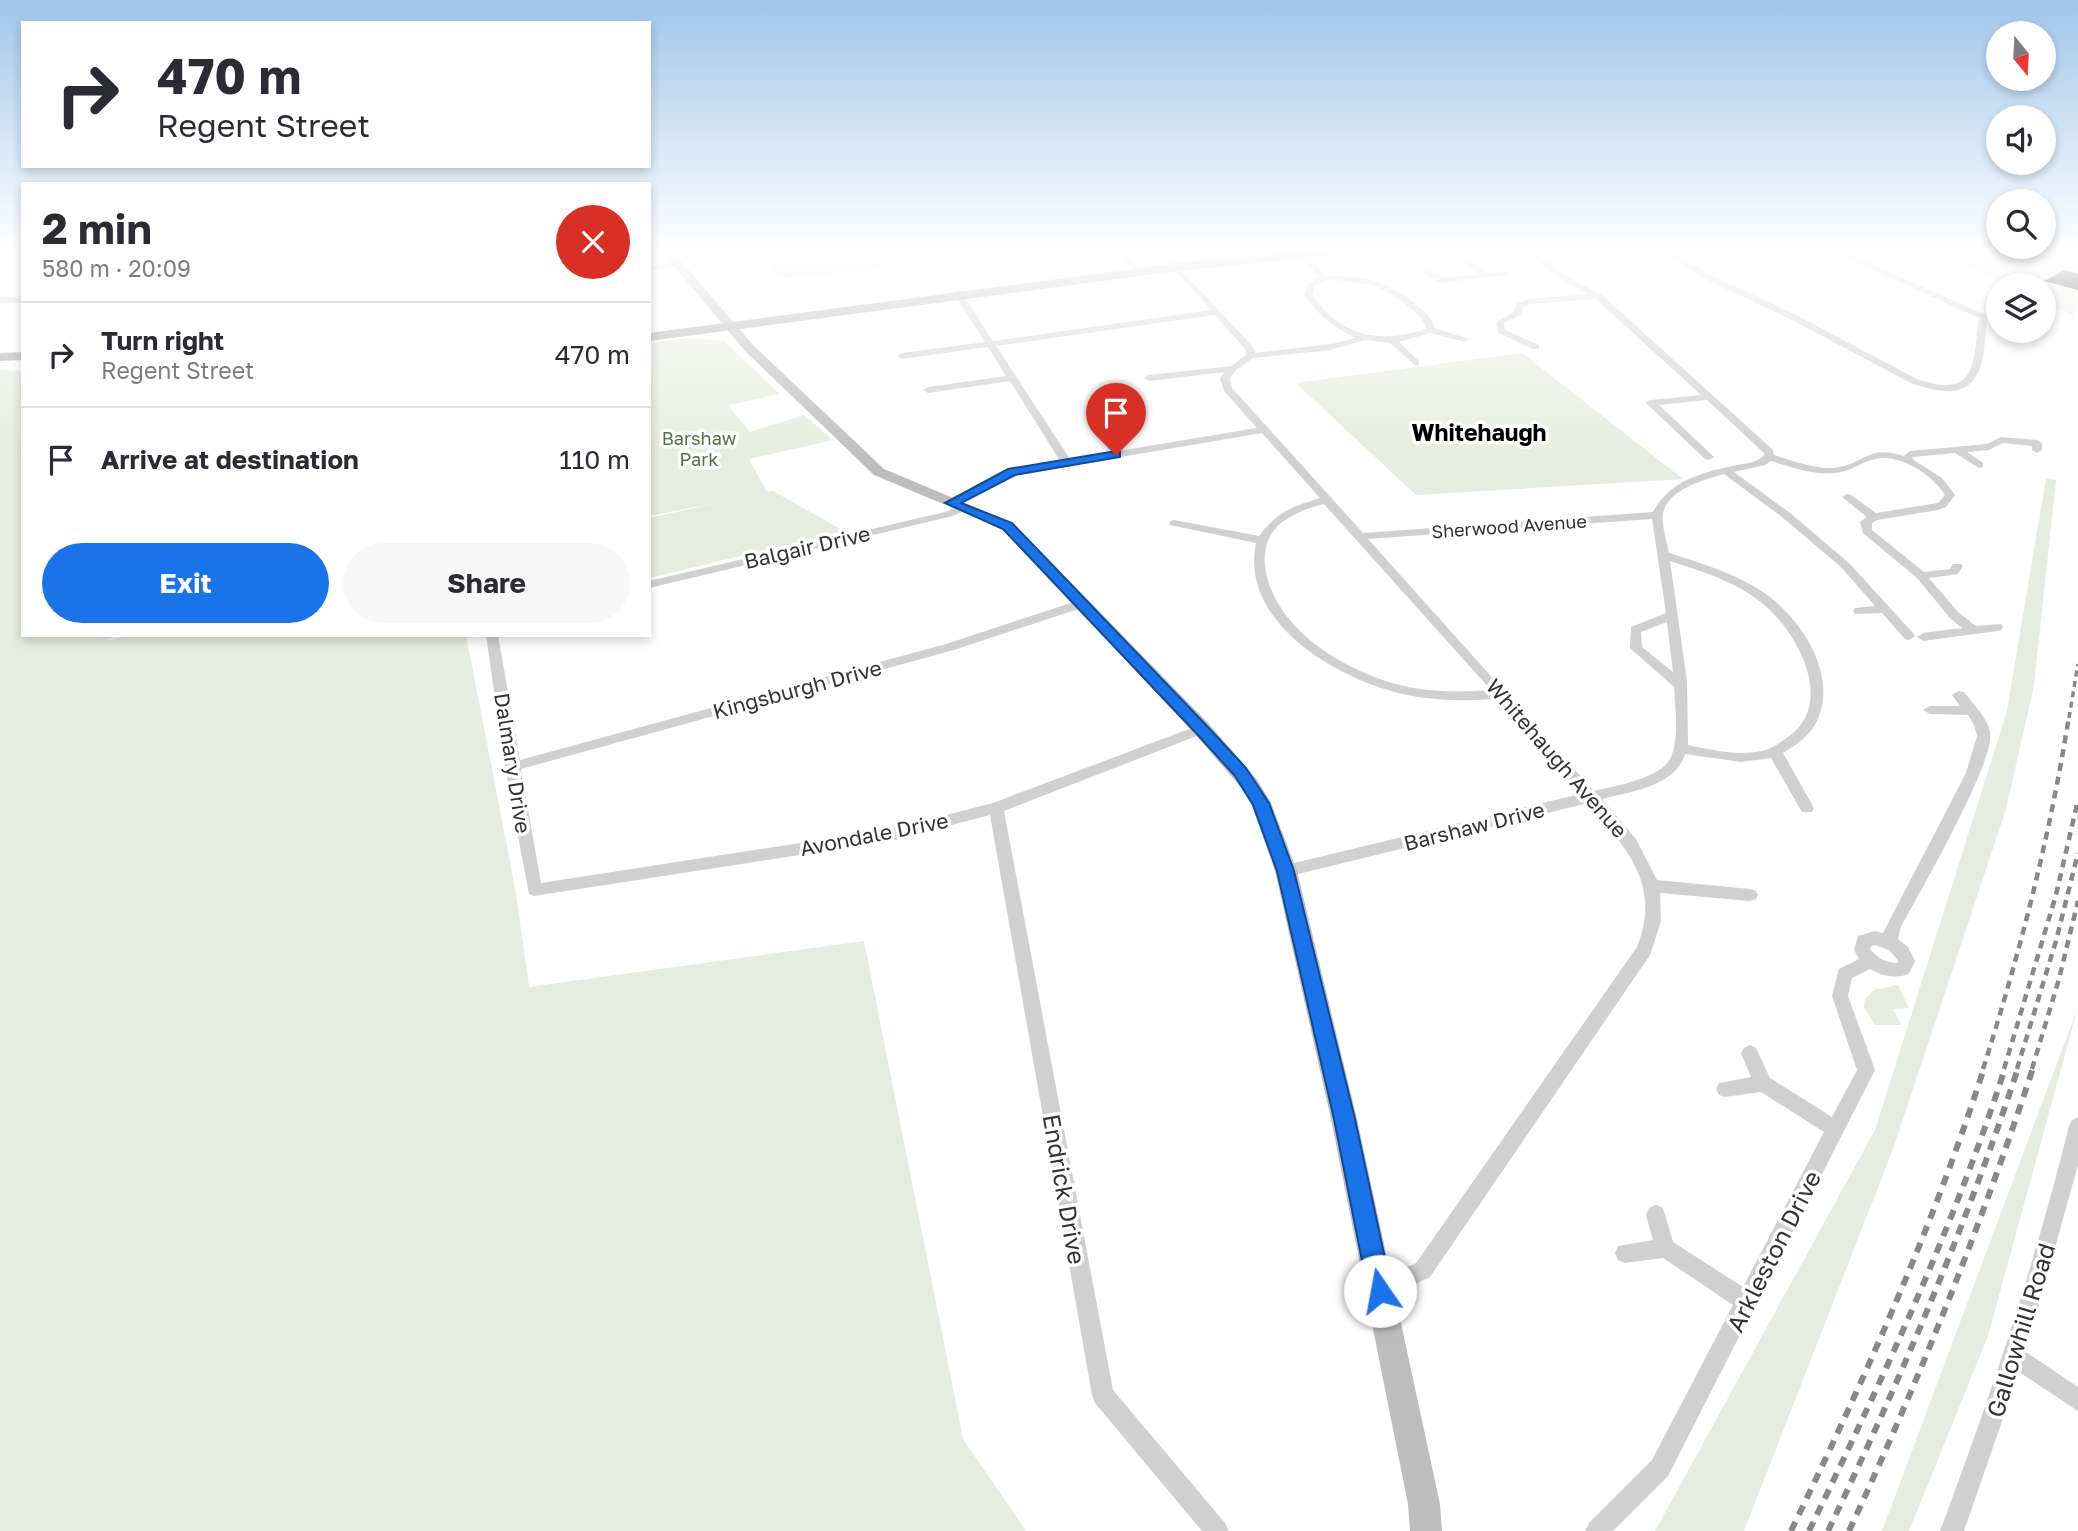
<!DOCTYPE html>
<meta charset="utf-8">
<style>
:root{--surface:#fff;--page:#f7f7f7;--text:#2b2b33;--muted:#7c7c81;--line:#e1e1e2;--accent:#1a73e8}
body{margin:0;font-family:"Golos Text",sans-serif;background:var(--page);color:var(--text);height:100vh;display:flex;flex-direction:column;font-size:26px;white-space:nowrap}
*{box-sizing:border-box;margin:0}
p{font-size:23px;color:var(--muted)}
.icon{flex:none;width:38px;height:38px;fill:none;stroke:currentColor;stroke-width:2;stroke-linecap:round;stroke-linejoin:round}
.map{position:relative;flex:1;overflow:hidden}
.drawer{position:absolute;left:21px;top:182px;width:630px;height:455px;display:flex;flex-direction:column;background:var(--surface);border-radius:0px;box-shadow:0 4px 10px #0003}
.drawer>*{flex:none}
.top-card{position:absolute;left:21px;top:21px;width:630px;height:147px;border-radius:0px;box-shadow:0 4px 10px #0003;background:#fff;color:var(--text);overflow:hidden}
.needle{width:46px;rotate:162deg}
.tools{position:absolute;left:1986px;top:21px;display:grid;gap:14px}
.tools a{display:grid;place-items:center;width:70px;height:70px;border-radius:50%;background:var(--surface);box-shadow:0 4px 10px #0003;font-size:35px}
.pin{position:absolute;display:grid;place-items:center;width:60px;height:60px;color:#fff;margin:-72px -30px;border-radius:50% 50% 50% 0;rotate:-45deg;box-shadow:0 0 7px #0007}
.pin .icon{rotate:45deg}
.me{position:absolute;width:77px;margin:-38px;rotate:348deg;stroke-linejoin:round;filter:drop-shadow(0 0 5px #0008)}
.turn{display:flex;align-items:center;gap:24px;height:147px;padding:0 21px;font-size:32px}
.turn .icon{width:91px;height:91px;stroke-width:2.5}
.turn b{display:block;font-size:49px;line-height:60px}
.round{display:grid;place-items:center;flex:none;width:74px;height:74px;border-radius:37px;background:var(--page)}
.overview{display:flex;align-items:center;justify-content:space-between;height:119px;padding:0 21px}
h1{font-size:42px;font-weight:700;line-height:52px}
.cta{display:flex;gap:14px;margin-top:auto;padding:14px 21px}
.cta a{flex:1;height:80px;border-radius:42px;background:var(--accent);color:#fff;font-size:28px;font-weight:700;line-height:80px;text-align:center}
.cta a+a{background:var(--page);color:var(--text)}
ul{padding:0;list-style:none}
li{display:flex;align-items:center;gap:21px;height:105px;padding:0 21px;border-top:2px solid var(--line)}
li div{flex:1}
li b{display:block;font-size:26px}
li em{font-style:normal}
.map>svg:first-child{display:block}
</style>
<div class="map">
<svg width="2078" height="1531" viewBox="0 0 2078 1531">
<rect width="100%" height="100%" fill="#fff"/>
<path fill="#e6ecdf" d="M 753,248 L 873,248 L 884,268 L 780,279 Z
M 1991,248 L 2059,248 L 2078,255 L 2078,301 L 2073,315 L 2044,302 L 2044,285 L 2007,285 L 1965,265 Z
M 693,338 L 724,341 L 780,394 L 728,405 L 750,432 L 804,415 L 833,440 L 749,459 L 767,492 L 773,491 L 844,531 L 649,578 L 649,518 L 717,503 L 649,516 L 649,343 Z
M 1522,353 L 1683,479 L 1416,495 L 1296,383 Z
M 0,370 L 23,371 L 23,635 L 120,635 L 102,641 L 135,635 L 466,635 L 516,893 L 529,987 L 864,941 L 963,1439 L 1026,1531 L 0,1531 Z
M 2046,479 L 2056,480 L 2034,685 L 2006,809 L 1893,1149 L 1744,1531 L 1655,1531 L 1875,1130 L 2007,711 Z
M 1898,985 L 1909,1008 L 1893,1009 L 1901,1025 L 1875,1025 L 1864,1007 L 1865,999 L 1874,990 Z
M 2078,1007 L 1988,1336 L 1909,1531 L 1882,1531 Z"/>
<path fill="#1a1a1a" d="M 2065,270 L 2078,274 L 2078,290 L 2044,281 Z"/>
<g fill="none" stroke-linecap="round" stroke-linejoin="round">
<path fill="#d0d0d0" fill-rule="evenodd" d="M 1112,248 L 1120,248 L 1143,270 L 1143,274 L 1137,274 Z
M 1294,248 L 1300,248 L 1327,276 C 1367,276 1388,281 1419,307 C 1426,313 1433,318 1434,328 L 1469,339 L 1465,342 L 1430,333 L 1399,342 L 1419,361 L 1419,365 L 1416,366 L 1390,343 L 1365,340 L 1331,350 L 1253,358 L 1236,370 L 1230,378 L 1232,388 L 1363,533 L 1653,512 C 1669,481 1701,473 1732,466 C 1743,464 1755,463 1764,456 L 1764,453 L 1707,400 L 1659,405 L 1714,457 L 1709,460 L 1705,459 L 1646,403 L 1651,400 L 1701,395 L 1596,299 L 1530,304 L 1523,307 L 1521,315 L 1504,323 L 1505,330 L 1539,345 L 1539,349 L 1533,349 L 1498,333 L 1496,322 L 1514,312 L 1516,304 L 1529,299 L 1588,294 L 1568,284 L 1518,248 L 1527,248 L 1574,280 L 1601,294 L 1773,450 L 1774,455 C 1795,461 1818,471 1840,467 C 1868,461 1868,445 1904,456 L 1910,451 L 1987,444 L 2001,437 L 2037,440 L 2042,443 L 2042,450 L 2037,453 L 2032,450 L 2032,446 L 2003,443 L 1989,450 L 1967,452 L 1983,463 L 1983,467 L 1979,468 L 1955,453 L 1913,457 L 1912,459 L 1942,478 L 1955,495 L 1946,507 L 1938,510 L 1877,520 L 1872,523 L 1872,530 L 1924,572 L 1950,569 L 1953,564 L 1961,564 L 1963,566 L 1958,574 L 1929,578 L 1958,612 L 1976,626 L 2001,624 L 2003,627 L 2001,630 L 1997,631 L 1923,641 L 1917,637 L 1923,633 L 1962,628 L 1950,618 L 1917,578 L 1863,533 L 1860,522 L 1867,517 L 1842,497 L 1847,494 L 1851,495 L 1876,513 L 1938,503 L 1945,495 C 1933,475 1899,453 1875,459 C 1861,462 1850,472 1835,473 C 1813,475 1791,467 1771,461 L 1765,465 L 1734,472 L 1790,513 L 1849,563 L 1913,633 L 1915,636 L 1909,640 L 1905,639 L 1882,613 L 1855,614 L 1853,611 L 1855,608 L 1875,606 L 1841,567 L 1782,517 L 1724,474 C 1703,480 1669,489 1663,513 C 1661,524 1667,542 1669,553 C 1701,563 1734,573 1763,592 C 1800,617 1839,674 1817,721 C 1810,736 1796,745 1783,753 L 1814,808 L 1812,812 L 1802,812 L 1771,758 L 1741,762 L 1685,754 C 1676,786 1630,792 1602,799 L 1636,839 L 1657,880 L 1750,889 L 1756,891 L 1758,895 L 1756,899 L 1750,901 L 1660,893 L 1661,921 L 1650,955 L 1430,1277 L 1380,1301 L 1373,1298 L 1370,1291 L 1373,1284 L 1416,1263 L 1637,947 C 1662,884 1626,848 1588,803 L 1286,877 L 1281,875 L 1278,871 L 1281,867 L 1286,865 L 1580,794 L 1499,699 C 1468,701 1437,701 1407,695 C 1340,681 1239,624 1256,543 L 1170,525 L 1170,521 L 1174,520 L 1259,536 C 1277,512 1291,507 1320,498 L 1262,433 L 1015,475 L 951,506 L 946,503 L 947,501 L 1008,470 L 1060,461 L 1010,381 L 928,393 L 923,390 L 928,387 L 1006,376 L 988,347 L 902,359 L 897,356 L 902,353 L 985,342 L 953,292 L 957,290 L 960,290 L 993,341 L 1211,310 L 1170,265 L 1169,263 L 1173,261 L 1252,346 L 1255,353 L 1331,344 L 1356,338 C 1335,329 1316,313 1304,294 L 1309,283 L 1320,277 L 1294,252 ZM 1327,280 C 1362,281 1381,284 1409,307 C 1417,314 1424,318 1426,329 C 1380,344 1339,337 1312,294 L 1315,286 ZM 1215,315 L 1245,349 L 1246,355 L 1231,366 L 1149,375 L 1144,378 L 1149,381 L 1225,372 L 1220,378 L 1224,391 L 1257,428 L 1070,459 L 996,346 ZM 1324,504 L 1491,690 C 1454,693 1415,692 1380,679 C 1347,667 1312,647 1290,620 C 1269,596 1250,549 1281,523 C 1294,513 1308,508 1324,504 ZM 1652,519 L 1666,613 L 1631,627 L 1630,648 L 1674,687 C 1675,709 1680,739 1670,759 C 1659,779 1614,786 1594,791 L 1368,539 ZM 1670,561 C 1705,572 1743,584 1770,610 C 1802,641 1835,708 1785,739 C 1778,744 1771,749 1762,751 C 1738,756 1711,750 1688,745 L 1687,681 ZM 1667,622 L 1673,672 L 1642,647 L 1641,632 Z
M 1447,248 L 1456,248 L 1488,273 L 1505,271 L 1509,273 L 1505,275 L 1441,283 L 1425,275 L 1425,271 L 1431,271 L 1442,278 L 1479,274 Z
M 1657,248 L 1666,248 L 1713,276 L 1794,314 L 1917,379 C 1977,400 1973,364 1979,318 L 1825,248 L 1835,248 L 1986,315 C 1988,325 1985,338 1984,349 C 1979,397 1950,397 1911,383 L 1788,318 L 1707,280 Z
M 2058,248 L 2069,248 L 2078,251 L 2078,256 Z
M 0,249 L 23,249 L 23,253 L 0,253 Z
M 677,262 L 681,264 L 680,266 L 649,270 L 649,266 Z
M 0,297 L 23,297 L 23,303 L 0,303 Z
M 964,504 L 968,505 L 968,509 L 953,516 L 649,588 L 649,581 L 945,512 Z
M 1080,600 L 1086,604 L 1084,607 L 954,650 L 521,769 L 541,883 L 891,829 L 993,803 L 1197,726 L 1207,726 L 1209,729 L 1207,732 L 1004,811 L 1113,1390 L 1225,1523 L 1229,1531 L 1202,1531 L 1095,1403 L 1092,1395 L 990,815 L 891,841 L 534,896 L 529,894 L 505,767 L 486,635 L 498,635 L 520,760 L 946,644 Z
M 1959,691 L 1964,692 C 1973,704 1987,717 1990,732 C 1996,761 1918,895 1901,927 L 1898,939 L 1908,947 L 1915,961 L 1909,974 C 1894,979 1883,976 1870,969 L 1852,978 L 1848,996 L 1875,1070 L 1668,1476 L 1613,1531 L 1585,1531 L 1589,1523 L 1652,1460 L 1733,1305 L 1663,1258 L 1625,1263 L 1618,1260 L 1615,1253 L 1618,1246 L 1653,1240 L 1646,1215 L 1649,1208 L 1656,1205 L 1663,1208 L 1673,1242 L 1743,1287 L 1824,1132 L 1761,1092 L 1725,1097 L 1719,1095 L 1716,1089 L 1719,1083 L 1751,1077 L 1741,1053 L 1744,1048 L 1750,1045 L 1756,1048 L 1770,1078 L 1832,1117 L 1857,1070 L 1832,996 L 1839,969 L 1859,959 L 1854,950 L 1858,936 L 1875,931 L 1883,933 L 1966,773 L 1977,736 L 1974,725 L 1968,715 L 1930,714 L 1923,710 L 1930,706 L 1960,706 L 1952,695 ZM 1875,945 L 1889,950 L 1898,960 L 1898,963 C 1885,963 1878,958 1870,949 L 1871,946 Z
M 2078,1117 L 2078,1165 L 2026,1352 L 2078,1387 L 2078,1411 L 2019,1372 L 1964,1531 L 1940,1531 C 1990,1398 2035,1264 2069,1126 L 2072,1120 Z"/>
<path fill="#bdbdbd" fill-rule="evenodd" d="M 659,248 L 670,248 L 753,345 L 884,469 L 1013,523 L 1209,724 L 1258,781 L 1271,803 L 1297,871 L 1357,1119 L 1440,1504 L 1442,1531 L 1410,1531 L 1408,1504 L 1331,1119 L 1275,871 L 1251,803 L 1244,791 L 1195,734 L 1003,529 L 874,475 L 745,351 Z"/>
<path fill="#ababab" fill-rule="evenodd" d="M 1334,248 L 1375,248 L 1369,251 L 1178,271 L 649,341 L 649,333 L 1178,263 Z
M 23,352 L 23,360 L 0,361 L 0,353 Z"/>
<path stroke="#888" stroke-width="3.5" stroke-dasharray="6 4.5" stroke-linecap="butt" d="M 2069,718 L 2078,664"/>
<path stroke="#888" stroke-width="4.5" stroke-dasharray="8 6" stroke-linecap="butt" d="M 1983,1069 C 2020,953 2050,836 2069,716
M 2004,1069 L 2056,895 L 2078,800
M 2017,1069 L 2056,941 L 2078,853
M 2032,1069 L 2059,979 L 2078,901"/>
<path stroke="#888" stroke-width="6" stroke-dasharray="10 8" stroke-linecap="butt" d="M 1791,1531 C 1864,1380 1933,1227 1984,1068
M 1809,1531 C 1882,1380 1954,1227 2005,1068
M 1828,1531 C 1900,1380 1966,1227 2018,1068
M 1849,1531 C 1919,1380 1981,1226 2033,1068"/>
</g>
<linearGradient id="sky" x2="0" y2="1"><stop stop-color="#9ec6ea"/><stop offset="0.54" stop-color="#fff"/><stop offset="1" stop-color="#fff" stop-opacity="0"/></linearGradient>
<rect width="2078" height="462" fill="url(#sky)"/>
<path fill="#1a73e8" stroke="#114b97" stroke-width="2" d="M 1116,451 L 1120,452 L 1120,457 L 1015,475 L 961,503 L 1012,523 L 1207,726 L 1246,768 L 1269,803 L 1294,871 L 1355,1119 L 1392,1291 L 1388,1300 L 1380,1303 L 1372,1300 L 1368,1291 L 1334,1119 L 1277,871 L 1253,805 L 1235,776 L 1196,733 L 1003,529 L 945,503 L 1008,469 Z"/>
<g text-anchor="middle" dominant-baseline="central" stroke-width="7" stroke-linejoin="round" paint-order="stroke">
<g font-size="18" fill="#56703f" stroke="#fff">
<text x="699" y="438">Barshaw<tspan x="699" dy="21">Park</tspan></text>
</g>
<g font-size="18" fill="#333" stroke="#fff">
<text transform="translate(1509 526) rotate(-4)">Sherwood Avenue</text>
</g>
<g font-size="21" fill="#333" stroke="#fff">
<text transform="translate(807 547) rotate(-13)">Balgair Drive</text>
<text transform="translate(797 689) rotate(-15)">Kingsburgh Drive</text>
<text transform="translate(1557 758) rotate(49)">Whitehaugh Avenue</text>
<text transform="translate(513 763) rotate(81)">Dalmary Drive</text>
<text transform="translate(1474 826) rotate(-14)">Barshaw Drive</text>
<text transform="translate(874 834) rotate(-11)">Avondale Drive</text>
</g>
<g font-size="23" font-weight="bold" fill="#000" stroke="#fff">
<text x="1479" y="432">Whitehaugh</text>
</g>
<g font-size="24" fill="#333" stroke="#fff">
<text transform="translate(1065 1189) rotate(80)">Endrick Drive</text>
<text transform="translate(1773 1251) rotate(-63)">Arkleston Drive</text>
<text transform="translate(2020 1330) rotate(-73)">Gallowhill Road</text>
</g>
</g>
</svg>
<div class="tools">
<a><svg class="needle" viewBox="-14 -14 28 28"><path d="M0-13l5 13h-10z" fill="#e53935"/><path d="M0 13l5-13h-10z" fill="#7c7c81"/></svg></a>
<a><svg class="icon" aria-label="sound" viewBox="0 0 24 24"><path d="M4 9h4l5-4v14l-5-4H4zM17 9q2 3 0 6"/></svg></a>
<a><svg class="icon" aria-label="search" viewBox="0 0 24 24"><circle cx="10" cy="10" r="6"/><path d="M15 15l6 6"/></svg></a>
<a><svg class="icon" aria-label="layers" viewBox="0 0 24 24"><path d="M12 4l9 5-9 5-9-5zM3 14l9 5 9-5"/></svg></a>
</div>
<div class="pin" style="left:1116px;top:455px;background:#d93025"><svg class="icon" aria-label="arrive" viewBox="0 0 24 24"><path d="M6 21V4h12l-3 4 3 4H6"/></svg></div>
<svg class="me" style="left:1380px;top:1291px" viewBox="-20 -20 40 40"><circle r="19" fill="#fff"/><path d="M0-13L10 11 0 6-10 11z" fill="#1a73e8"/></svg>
<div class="top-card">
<div class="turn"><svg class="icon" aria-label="right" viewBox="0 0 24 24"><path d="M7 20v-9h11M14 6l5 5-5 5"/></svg><div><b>470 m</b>Regent Street</div></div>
</div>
<section class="drawer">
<div class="overview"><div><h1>2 min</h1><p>580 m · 20:09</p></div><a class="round" style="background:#d93025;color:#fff"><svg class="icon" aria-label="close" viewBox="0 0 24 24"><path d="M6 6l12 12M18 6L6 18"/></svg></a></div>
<ul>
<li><svg class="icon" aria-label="right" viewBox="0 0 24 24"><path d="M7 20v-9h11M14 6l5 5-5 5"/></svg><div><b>Turn right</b><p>Regent Street</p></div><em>470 m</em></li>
<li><svg class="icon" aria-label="arrive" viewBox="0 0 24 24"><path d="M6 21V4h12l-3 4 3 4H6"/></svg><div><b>Arrive at destination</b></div><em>110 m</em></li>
</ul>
<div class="cta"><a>Exit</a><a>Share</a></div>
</section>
</div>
